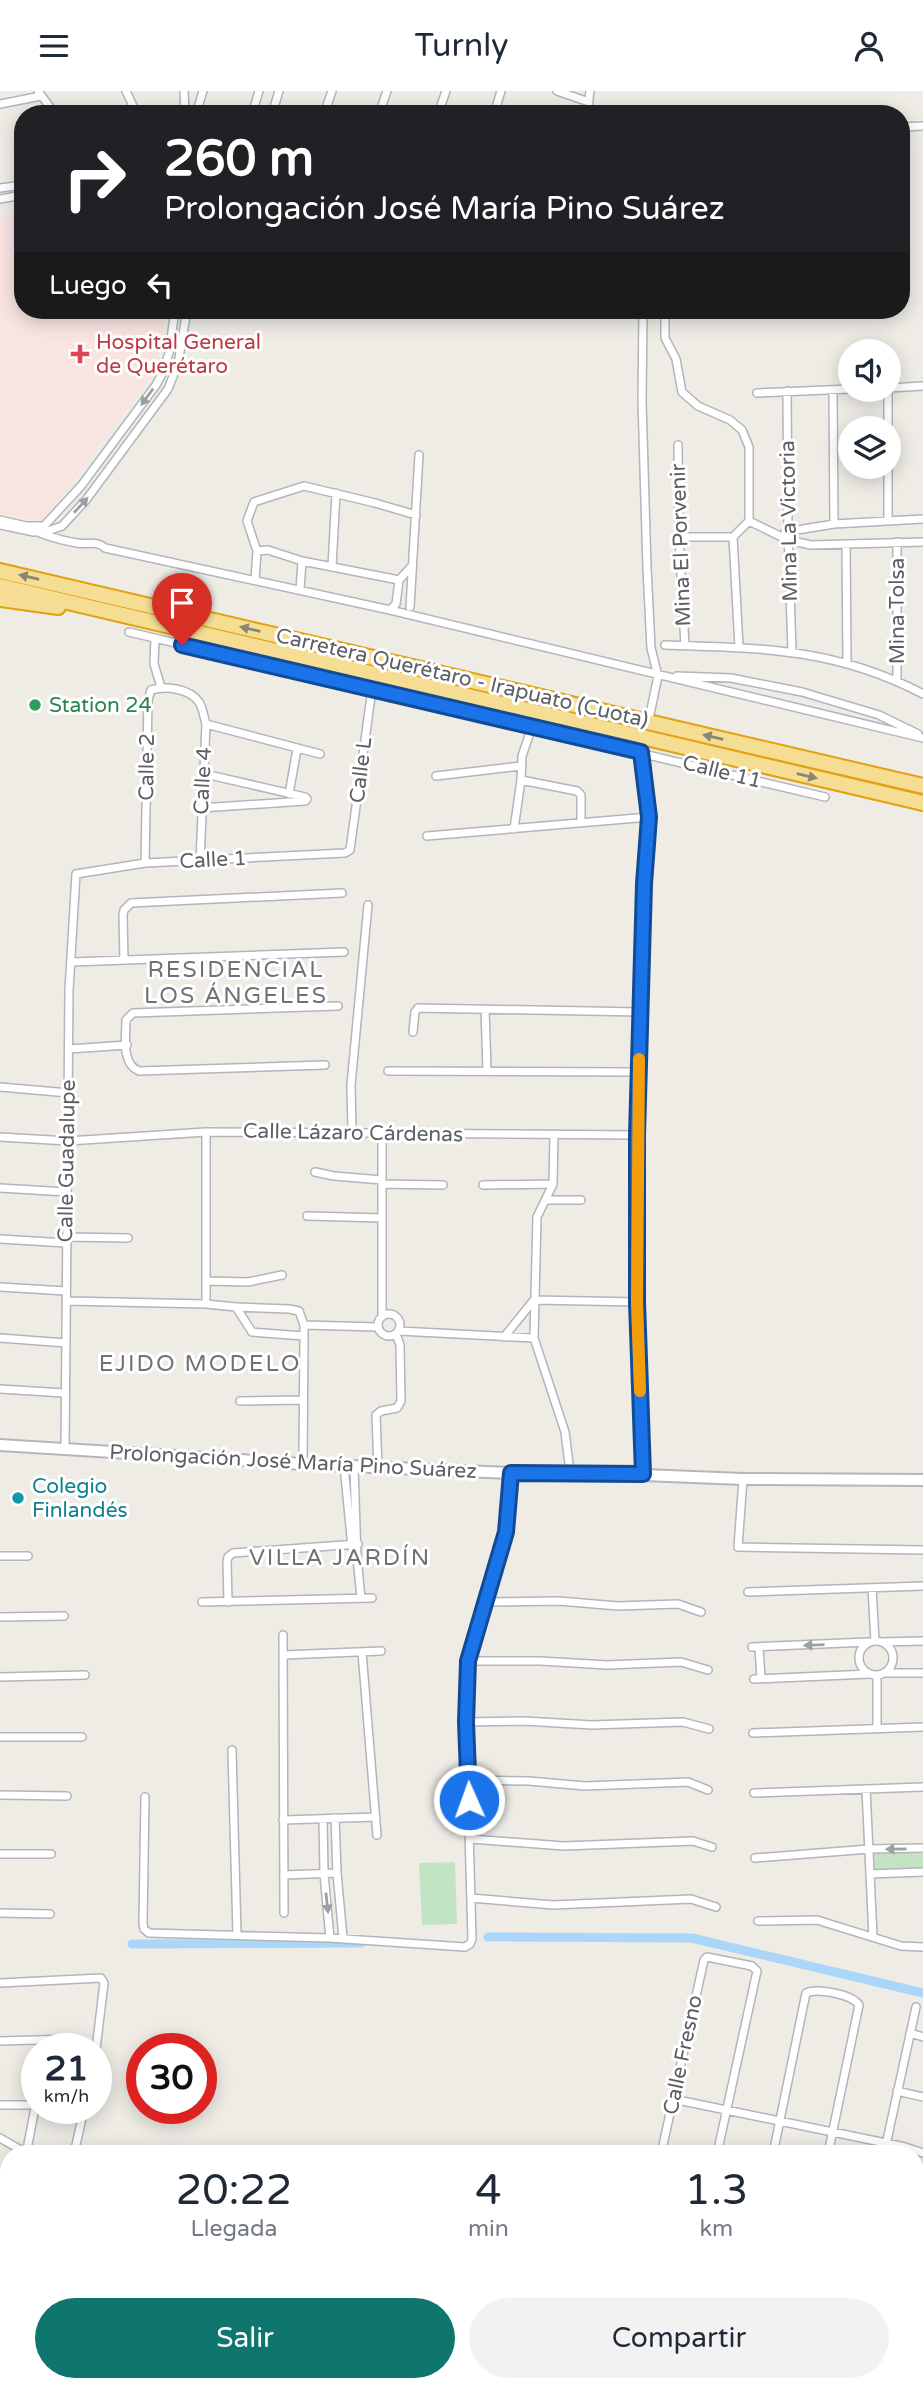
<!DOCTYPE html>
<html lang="es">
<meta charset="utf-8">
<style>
:root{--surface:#fff;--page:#f2f2f3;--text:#1f2937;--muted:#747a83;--accent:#0f766e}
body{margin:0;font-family:"Varela Round",sans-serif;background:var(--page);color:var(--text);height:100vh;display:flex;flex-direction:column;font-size:26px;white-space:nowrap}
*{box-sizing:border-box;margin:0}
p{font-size:23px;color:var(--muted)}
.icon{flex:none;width:38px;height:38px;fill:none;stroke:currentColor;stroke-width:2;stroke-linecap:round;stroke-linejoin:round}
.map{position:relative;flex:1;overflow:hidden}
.side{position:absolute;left:0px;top:2054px;width:924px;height:247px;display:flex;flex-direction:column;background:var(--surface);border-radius:28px 28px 0 0;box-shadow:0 4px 18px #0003}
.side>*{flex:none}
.hud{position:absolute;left:14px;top:14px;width:896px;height:214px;border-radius:28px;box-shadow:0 4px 18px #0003;background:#202124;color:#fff;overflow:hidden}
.fabs{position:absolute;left:838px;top:248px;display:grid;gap:14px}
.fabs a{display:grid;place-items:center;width:63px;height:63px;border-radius:50%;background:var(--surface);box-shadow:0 4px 18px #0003;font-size:35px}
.speed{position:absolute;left:21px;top:1942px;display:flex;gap:14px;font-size:35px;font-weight:700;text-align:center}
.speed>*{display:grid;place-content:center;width:91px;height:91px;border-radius:50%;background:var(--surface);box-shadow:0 4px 18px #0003;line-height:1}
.speed small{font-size:18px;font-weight:400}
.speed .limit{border:10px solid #d22;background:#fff;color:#111}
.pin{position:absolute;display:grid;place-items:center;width:60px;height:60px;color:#fff;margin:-72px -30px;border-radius:50% 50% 50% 0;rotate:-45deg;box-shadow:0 0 7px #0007}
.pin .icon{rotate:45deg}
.me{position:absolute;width:77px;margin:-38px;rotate:358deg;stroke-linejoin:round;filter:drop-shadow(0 0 5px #0008)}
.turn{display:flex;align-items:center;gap:24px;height:147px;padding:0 35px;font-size:32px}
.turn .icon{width:91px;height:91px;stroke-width:2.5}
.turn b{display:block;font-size:49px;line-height:60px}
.then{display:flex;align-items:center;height:66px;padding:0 35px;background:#0003;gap:14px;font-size:26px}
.eta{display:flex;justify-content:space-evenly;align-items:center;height:119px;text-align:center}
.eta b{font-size:42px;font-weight:600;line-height:49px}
.action{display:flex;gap:14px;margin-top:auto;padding:14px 35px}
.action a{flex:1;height:80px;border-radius:42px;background:var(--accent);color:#fff;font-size:28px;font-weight:600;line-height:80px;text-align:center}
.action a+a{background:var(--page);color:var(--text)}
header{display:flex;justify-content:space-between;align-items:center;height:91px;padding:0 35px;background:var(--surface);font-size:32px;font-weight:600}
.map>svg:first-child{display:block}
</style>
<header><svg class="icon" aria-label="menu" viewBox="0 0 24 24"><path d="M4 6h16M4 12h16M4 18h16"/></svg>Turnly<svg class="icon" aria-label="person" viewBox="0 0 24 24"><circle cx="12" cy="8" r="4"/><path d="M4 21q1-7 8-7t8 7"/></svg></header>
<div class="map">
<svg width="923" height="2301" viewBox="0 0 923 2301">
<rect width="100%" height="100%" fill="#eeece5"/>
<path fill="#f9e4e2" d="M 20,112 L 23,112 L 23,219 L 162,219 L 166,225 L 157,277 L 42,430 L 0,422 L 0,126 L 21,122 Z"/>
<path fill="#c3e4c3" d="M 923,1761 L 923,1778 L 875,1780 L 874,1762 Z
M 455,1771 L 457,1833 L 422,1834 L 419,1772 Z"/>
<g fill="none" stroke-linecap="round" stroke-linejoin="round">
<path stroke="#aad6f9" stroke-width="9" d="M 488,1846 L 692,1847 L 923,1902
M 132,1853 L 361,1852"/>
<g stroke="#b2b5b9" stroke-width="10">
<path id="minor" d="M 38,0 L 55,23
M 126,0 L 133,15
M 184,0 L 185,23
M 557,0 L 589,11
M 0,13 L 41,5
M 196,23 L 203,0
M 252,23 L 259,0
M 272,23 L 279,0
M 324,23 L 332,0
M 379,23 L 387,0
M 438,23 L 446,0
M 494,23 L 501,0
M 587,23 L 590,0
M 901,36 L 923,35
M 0,97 L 23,94
M 0,108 L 23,104
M 643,219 L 642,310 L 647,477 L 651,557 L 658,585 L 650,623
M 665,219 L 665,247 L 676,268 L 682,301 L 698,315 L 730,329 L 742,339 L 749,356 L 749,430 L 788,449 L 811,454 L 923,451
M 889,297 L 923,295
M 833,299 L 834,433
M 888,299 L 888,338
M 787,300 L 788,440 L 792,560
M 757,302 L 850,298
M 678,354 L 679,446 L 685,555
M 888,376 L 888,430
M 0,429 L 26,435 L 44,435 L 81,395 L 156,294 L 162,283 L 169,262 L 175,219
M 0,434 L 34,441
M 26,435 C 41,444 60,449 77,452 C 88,454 96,449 105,457 L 390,519 L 923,647
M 45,441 L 62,435 L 86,409 L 168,298 L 178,273 L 187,219
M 785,441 L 834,433 L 923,428
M 679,446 L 733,446 L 749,430
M 733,446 L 739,556
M 897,451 L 897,590
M 846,453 L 847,571
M 257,460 L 268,459 L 302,470 L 399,489
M 332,476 L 336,402
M 255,489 L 257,460 L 247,430 L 254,411 L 304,395 L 375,412 L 416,424
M 300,499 L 302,470
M 410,516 L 419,364
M 390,519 L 396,513 L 399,489 L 412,475
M 129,541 L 825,706
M 155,547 L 154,573 L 161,596
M 665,554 C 761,557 835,557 923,603
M 677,585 L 731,587 L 802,601 L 879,624 L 918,643
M 206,633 L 320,663
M 532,636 L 522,665 L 521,689 L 577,700 L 581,704 L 581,731
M 642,654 L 641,661 L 649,726 L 644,793 L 637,1044 L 637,1211 L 643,1383
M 205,683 L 305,706 L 307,708
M 436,685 L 521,675
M 289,703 L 297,658
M 201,717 L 305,710 L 307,708
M 514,738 L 521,689
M 427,745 L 649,726
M 145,772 L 148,609 L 151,599 C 166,595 189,597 199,611 C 203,617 204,627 206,633 L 200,770
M 124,869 L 123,824 L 124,819 L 131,812 L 342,802
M 72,871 L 344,861
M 485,918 L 487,979
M 413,941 L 415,921 L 418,917 L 640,921
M 69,958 L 127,954
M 325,974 L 139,980 C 121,973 126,946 126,929 L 133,922 L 338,915
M 388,980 L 638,981
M 0,996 L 69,1002
M 206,1041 L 206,1213
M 352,1041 L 351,994 L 368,814
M 382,1042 L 382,1225
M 554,1044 L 553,1093 L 537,1126 L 534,1247 L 565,1341 L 570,1381
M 0,1046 L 68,1050 L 206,1041 L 637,1044
M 315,1081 L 334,1085 L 382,1089
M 382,1093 L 443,1094
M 483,1094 L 553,1093
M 0,1097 L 67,1101
M 547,1109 L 581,1109
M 307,1125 L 382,1127
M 66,1146 L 128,1147
M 0,1148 L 66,1152
M 206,1190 L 248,1191 L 282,1184
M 0,1196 L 66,1200
M 67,1210 L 206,1213 L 236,1216 L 252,1241 L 304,1245
M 237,1216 L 289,1218 L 299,1220 L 304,1234 L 304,1245 L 303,1373
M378 1234a11 11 0 1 1 22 0a11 11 0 1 1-22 0Z
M 304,1234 L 377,1236
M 399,1240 L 534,1247
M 504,1246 L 534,1209 L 637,1211
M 0,1247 L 66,1252
M 0,1298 L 64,1302
M 240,1310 L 302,1309
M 65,1358 L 69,899 L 76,783 L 145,772 L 345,762 L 350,759 L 372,598
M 344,1375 L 352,1456
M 354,1376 L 357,1466 L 361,1507
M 378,1376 L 376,1324 L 381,1320 L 397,1317 L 401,1310 L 400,1254 L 396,1243
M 743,1388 L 738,1456 L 923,1459
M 0,1465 L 28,1465
M 872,1497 L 875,1550
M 748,1501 L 923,1495
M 202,1511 L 372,1507
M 228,1511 L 227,1471 L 228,1466 L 233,1462 L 358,1453
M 484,1511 L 559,1510 L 618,1515 L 678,1513 L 701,1521
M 0,1526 L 64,1525
M 283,1544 L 284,1822
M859 1567a17 17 0 1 1 34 0a17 17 0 1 1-34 0Z
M 882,1551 L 923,1550
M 752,1556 L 868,1551
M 759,1556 L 761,1587
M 362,1561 L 377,1744
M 284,1564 L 381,1560
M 469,1570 L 540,1570 L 607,1574 L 681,1571 L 708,1579
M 884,1582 L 923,1582
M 877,1584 L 877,1637
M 0,1586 L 85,1584
M 754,1588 L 869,1583
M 466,1631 L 524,1630 L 592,1634 L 683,1631 L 709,1638
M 753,1642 L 923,1636
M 0,1646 L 82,1646
M 232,1659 L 237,1843
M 468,1689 L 529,1690 L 585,1695 L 688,1691 L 708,1699
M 866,1698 L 873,1846
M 754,1702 L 923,1696
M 0,1704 L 67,1705
M 145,1706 L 143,1832 L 144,1838 L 149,1842 L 330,1847 L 465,1856 L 470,1853 L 472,1848 L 466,1631 L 469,1570 L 506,1441 L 511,1382
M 335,1727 L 337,1782 L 343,1847
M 323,1728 L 324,1783 L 330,1847
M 283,1729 L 376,1726
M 471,1748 L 564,1755 L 693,1750 L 712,1756
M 0,1763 L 51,1763
M 755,1767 L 869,1758 L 923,1757
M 870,1783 L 923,1781
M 284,1784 L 337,1782
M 471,1807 L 553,1814 L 691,1808 L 716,1816
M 0,1822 L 50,1823
M 758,1830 L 817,1829 L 901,1855 L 923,1856
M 0,1892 L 101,1887 L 104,1892 L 96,1958
M 910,1942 L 923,1946
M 0,1950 L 74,1948
M 897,2000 L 923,2006
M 673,2008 L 905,2056 L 923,2062
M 0,2014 L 35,2014
M 0,2047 L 26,2062
M 26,2063 L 37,2007
M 74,2063 L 84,2018
M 661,2063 L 704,1869 L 707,1866 L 752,1875 L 757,1880 L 717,2063
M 773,2063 L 806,1902 C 817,1897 852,1903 859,1914 L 828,2063
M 884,2063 L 916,1916
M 915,2107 L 922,2108
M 0,2127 L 9,2079
M 1,2187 L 9,2150
M 0,2224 L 9,2229
M 143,2292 L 163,2301
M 612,2296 L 633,2301
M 667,2301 L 668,2292
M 723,2301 L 725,2292
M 777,2301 L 779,2292
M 832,2301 L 834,2292"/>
</g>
<g stroke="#b2b5b9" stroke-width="12">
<path id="tertiary" d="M 915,2246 L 923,2215
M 902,2301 L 904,2292
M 916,2301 L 923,2269"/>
</g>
<g stroke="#b3b7bb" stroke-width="14">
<path id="secondary" d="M 0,1354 L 303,1373 L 511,1382 L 570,1381 L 743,1388 L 923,1389
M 0,2187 L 9,2191
M 0,2206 L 9,2211
M 173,2292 L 190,2301
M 203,2292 L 219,2301"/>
</g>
<g stroke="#e2a110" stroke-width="18">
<path id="motorway" d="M 0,480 L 923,695
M 0,495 L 923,712
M 0,508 L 58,516"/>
</g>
<use href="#minor" stroke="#fff" stroke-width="7"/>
<use href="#tertiary" stroke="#fff" stroke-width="9"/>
<use href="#secondary" stroke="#fff" stroke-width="10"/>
<use href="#motorway" stroke="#f5dd94" stroke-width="14"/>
</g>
<defs><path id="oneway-solid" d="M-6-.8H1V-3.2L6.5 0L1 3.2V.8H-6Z" transform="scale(1.75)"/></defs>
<g fill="#9da0a2">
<use href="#oneway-solid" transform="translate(147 306) rotate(126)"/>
<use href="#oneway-solid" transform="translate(81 414) rotate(-48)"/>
<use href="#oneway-solid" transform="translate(814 1554) rotate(178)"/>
<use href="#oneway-solid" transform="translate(896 1758) rotate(179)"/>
<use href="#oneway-solid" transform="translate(327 1812) rotate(84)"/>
</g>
<g fill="#8a8672">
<use href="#oneway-solid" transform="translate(29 486) rotate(-167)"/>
<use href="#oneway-solid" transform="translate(250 538) rotate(-167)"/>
<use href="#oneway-solid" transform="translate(713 646) rotate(-167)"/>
<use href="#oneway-solid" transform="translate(807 685) rotate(13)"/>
</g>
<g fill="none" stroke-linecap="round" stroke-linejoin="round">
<g stroke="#114b97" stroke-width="18">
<path id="route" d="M 182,554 L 641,661 L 649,726 L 644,793 L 637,1044 L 637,1211 L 643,1383 L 511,1382 L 506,1441 L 468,1570 L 466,1631 L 469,1709"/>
</g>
<use href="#route" stroke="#1a73e8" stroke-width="12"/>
<path stroke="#f59e0b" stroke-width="12" d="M 639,968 L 637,1211 L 640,1300"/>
</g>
<path fill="#e0444e" stroke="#fff" stroke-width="2.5" d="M76.5 252.5h7v7h7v7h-7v7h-7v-7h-7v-7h7z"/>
<circle fill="#2e9e5b" stroke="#fff" stroke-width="2.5" cx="35" cy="614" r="7"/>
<circle fill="#0f9aa8" stroke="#fff" stroke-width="2.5" cx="18" cy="1407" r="7"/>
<g text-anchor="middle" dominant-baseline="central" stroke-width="6" stroke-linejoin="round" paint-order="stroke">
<g font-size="21" fill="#be3a42" stroke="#fff" text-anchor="start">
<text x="96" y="251">Hospital General<tspan x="96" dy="24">de Querétaro</tspan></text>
</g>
<g font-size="21" fill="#5c6064" stroke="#fff">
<text transform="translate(789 430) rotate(-91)">Mina La Victoria</text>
<text transform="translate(681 454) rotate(-92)">Mina El Porvenir</text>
<text transform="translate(897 520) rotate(-90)">Mina Tolsa</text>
<text transform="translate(462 587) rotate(13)">Carretera Querétaro - Irapuato (Cuota)</text>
<text transform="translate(147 676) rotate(-89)">Calle 2</text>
<text transform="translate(361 679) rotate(-83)">Calle L</text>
<text transform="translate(722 681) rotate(14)">Calle 11</text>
<text transform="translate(203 690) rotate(-87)">Calle 4</text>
<text transform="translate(213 769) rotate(-3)">Calle 1</text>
<text transform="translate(353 1042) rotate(1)">Calle Lázaro Cárdenas</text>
<text transform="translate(67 1070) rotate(-89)">Calle Guadalupe</text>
<text transform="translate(293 1371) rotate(3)">Prolongación José María Pino Suárez</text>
<text transform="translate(683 1964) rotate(-78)">Calle Fresno</text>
</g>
<g font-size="21" fill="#27864d" stroke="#fff" text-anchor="start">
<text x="49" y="614">Station 24</text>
</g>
<g font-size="21" fill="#0d838f" stroke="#fff" text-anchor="start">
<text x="32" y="1395">Colegio<tspan x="32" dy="24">Finlandés</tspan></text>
</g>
<g font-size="23" letter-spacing="2" fill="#6d7276" stroke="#fff">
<text x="236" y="879">RESIDENCIAL<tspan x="236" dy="26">LOS ÁNGELES</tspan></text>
<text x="200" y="1273">EJIDO MODELO</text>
<text x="340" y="1467">VILLA JARDÍN</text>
</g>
</g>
</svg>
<div class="fabs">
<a><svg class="icon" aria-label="sound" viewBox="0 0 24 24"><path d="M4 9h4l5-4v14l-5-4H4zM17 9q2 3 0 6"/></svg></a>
<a><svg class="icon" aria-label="layers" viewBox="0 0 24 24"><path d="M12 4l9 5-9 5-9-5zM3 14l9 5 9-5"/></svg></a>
</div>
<div class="speed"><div>21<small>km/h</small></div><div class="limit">30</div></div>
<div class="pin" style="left:182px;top:554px;background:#d93025"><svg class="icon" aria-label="arrive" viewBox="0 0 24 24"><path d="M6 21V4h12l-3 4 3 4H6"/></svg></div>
<svg class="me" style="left:469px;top:1709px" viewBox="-20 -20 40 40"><circle r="17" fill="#1a73e8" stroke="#fff" stroke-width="3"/><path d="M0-11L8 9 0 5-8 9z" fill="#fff"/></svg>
<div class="hud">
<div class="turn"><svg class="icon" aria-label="right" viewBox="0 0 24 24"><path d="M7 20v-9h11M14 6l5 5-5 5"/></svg><div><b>260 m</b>Prolongación José María Pino Suárez</div></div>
<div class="then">Luego<svg class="icon" aria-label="left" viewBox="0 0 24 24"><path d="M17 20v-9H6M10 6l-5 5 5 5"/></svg></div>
</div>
<section class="side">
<div class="eta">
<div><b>20:22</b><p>Llegada</p></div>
<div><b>4</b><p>min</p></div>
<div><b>1.3</b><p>km</p></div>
</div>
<div class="action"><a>Salir</a><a>Compartir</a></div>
</section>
</div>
